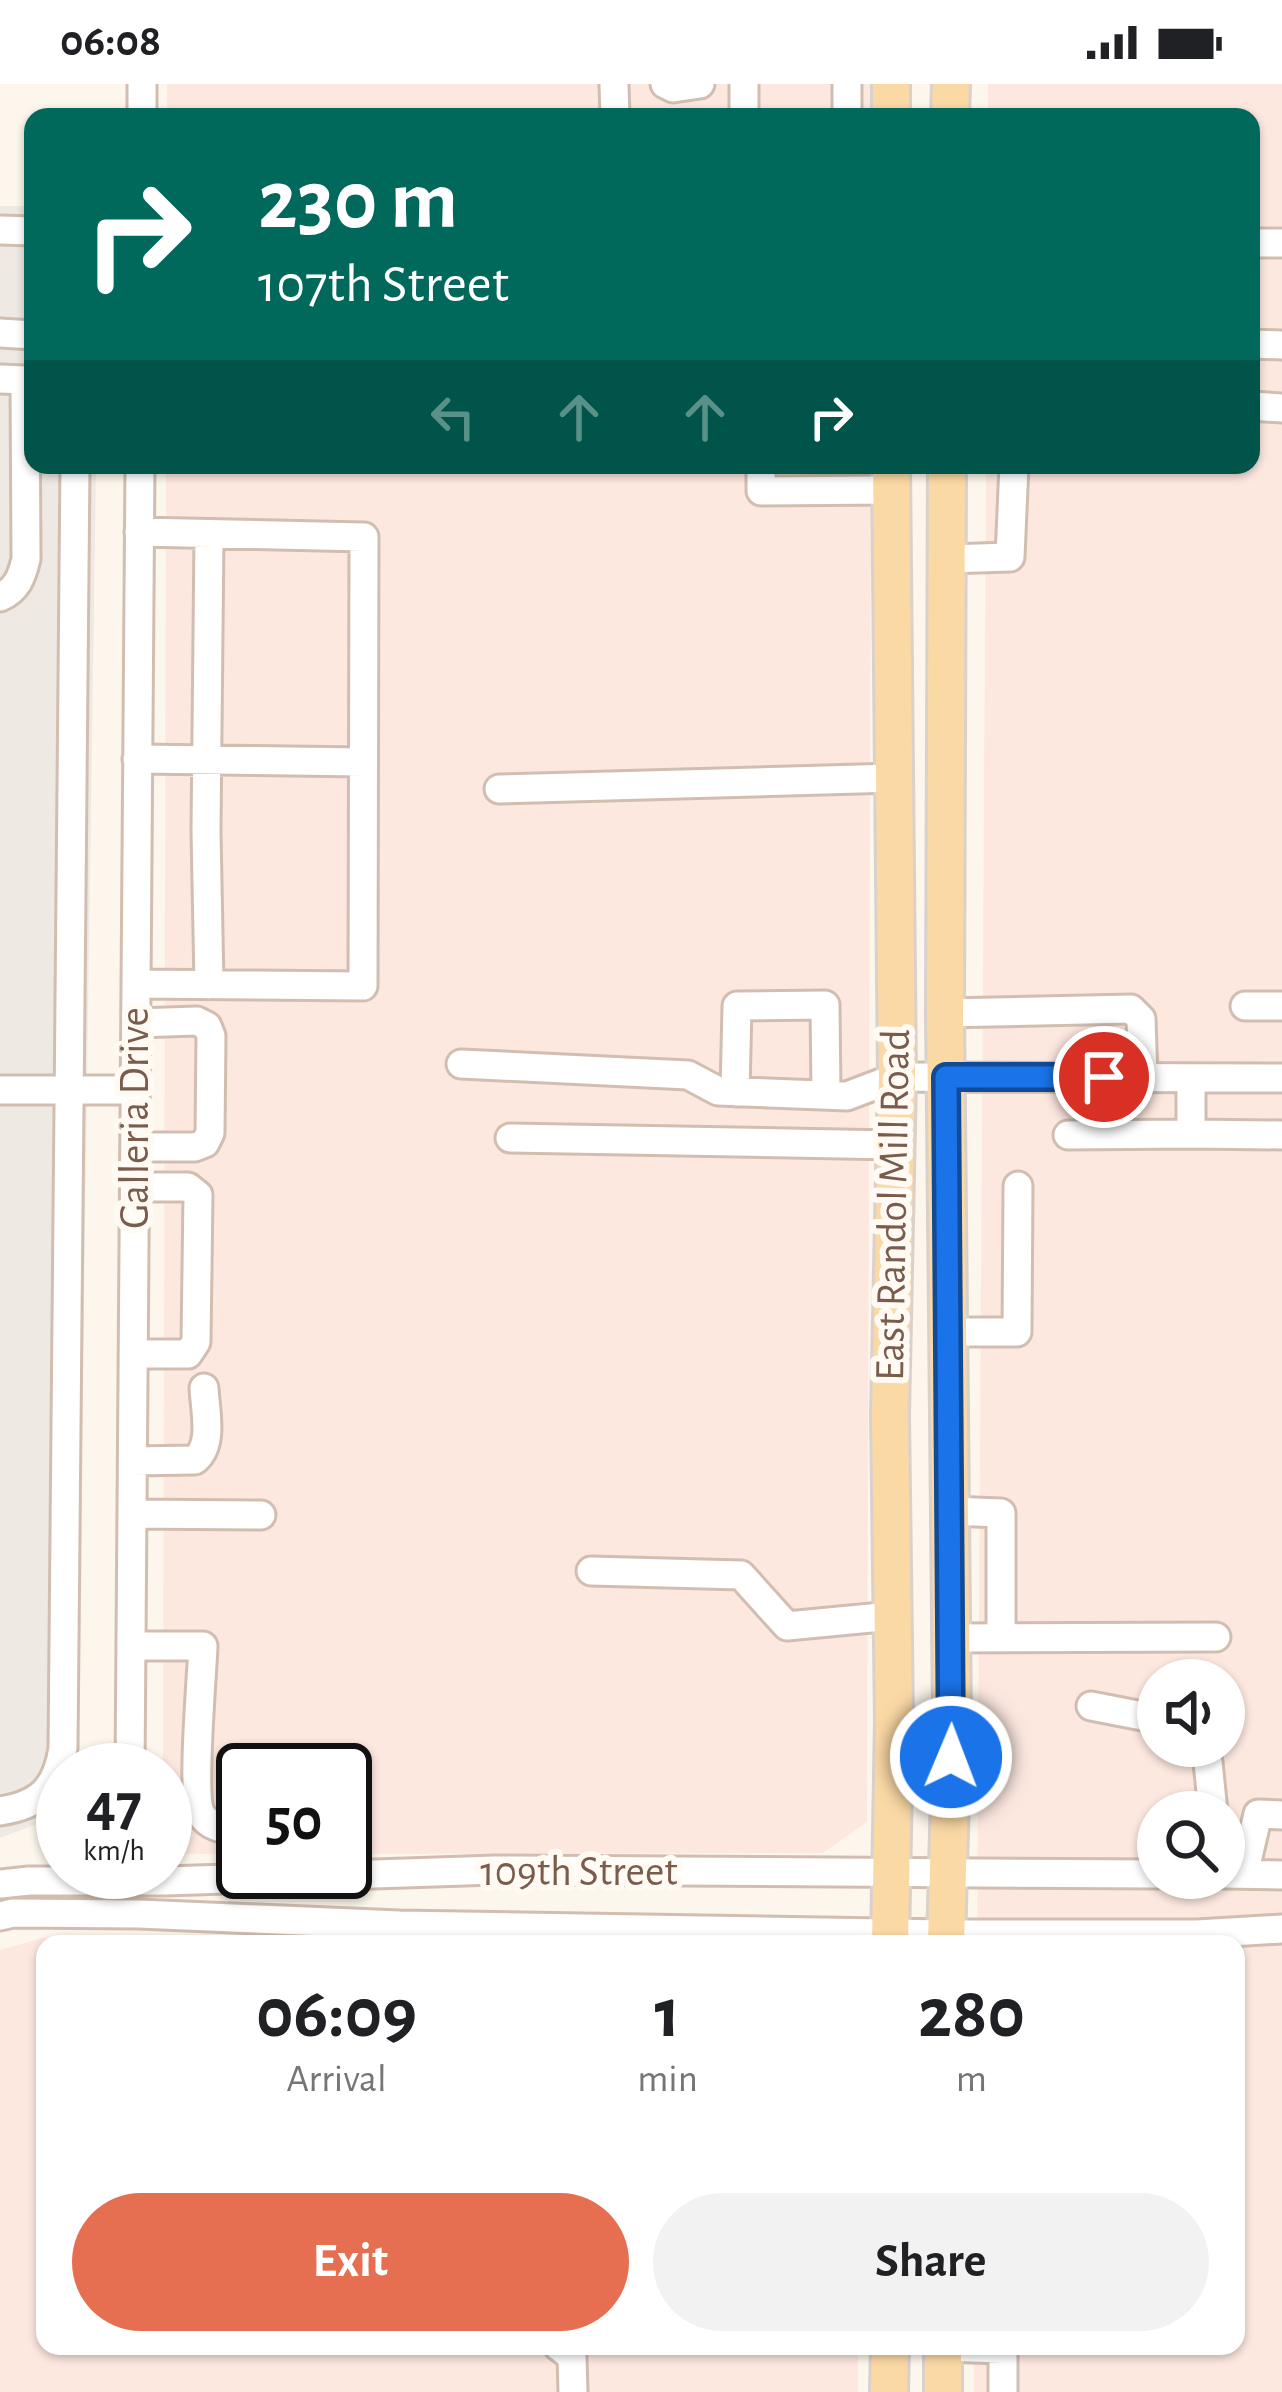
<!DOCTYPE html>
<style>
:root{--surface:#fff;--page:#f2f2f2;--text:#202124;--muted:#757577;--accent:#e76f51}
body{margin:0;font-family:"Alegreya Sans",sans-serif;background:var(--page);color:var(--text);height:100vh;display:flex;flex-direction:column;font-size:45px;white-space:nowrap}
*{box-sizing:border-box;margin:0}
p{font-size:39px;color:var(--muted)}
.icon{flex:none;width:66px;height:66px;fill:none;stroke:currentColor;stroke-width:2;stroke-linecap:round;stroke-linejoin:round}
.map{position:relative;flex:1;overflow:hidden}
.side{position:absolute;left:36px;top:1851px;width:1209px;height:420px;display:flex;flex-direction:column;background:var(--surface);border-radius:24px;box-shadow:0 3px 9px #0004}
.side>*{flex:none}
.top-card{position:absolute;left:24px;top:24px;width:1236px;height:366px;border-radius:24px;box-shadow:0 3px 9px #0004;background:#00695c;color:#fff;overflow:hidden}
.controls{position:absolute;left:1137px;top:1575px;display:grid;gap:24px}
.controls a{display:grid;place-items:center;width:108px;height:108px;border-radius:50%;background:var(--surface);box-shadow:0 3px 9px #0004;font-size:60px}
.speed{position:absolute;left:36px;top:1659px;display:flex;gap:24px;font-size:60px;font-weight:700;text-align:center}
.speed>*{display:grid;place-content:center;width:156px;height:156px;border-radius:50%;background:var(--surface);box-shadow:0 3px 9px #0004;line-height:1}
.speed small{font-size:30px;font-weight:400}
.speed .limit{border:6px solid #111;border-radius:18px;background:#fff;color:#111}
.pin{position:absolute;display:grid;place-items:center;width:102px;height:102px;color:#fff;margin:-51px;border:6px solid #fff;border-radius:50%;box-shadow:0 3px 12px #0007}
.me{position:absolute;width:132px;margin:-66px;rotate:1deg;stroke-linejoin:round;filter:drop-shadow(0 0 9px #0008)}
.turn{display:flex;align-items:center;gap:42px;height:252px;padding:0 36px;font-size:54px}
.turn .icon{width:156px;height:156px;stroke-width:2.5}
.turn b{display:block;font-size:84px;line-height:102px}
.lanes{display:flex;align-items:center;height:114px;padding:0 36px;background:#0003;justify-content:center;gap:60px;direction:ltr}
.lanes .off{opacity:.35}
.eta{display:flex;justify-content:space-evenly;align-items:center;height:204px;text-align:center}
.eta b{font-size:72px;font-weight:700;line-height:84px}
.primary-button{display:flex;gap:24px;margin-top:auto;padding:24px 36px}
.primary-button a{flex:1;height:138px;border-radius:72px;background:var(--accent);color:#fff;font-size:48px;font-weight:700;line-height:138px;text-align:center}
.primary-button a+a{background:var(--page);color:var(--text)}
.status{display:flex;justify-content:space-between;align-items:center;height:84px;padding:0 60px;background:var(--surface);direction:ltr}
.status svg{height:33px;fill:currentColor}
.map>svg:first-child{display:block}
</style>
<div class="status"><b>06:08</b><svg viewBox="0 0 49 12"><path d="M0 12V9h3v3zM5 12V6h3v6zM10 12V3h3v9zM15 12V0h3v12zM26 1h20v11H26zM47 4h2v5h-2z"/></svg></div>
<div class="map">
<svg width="1282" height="2308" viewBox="0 0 1282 2308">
<rect width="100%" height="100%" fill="#fdf6ec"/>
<path fill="#fde8e0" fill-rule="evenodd" d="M 167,0 L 872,0 L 872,33 L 167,33 Z
M 988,0 L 1282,0 L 1282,2308 L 974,2308 L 974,2262 L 1236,2262 L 1236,1860 L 977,1860 L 986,381 L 1251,381 L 1251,33 L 988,33 ZM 1158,1596 L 1224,1596 L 1224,1662 L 1158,1662 ZM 1158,1728 L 1224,1728 L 1224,1794 L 1158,1794 Z
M 166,381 L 871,381 L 867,1738 L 823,1769 L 345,1770 L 345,1686 L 243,1686 L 243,1770 L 165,1770 L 165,1686 L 163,1686 Z
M 42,1854 L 214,1860 L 45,1860 L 45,2262 L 858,2262 L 858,2308 L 0,2308 L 0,1866 Z"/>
<path fill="#efe9e4" d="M 0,122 L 33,122 L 33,381 L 96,381 L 77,1686 L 63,1686 L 63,1708 L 42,1738 L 0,1754 Z"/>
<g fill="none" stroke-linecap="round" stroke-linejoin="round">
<g stroke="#d1beb0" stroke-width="33">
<path id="minor" d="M 142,0 L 142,33
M 665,0 L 673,4 L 700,0
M 744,0 L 744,33
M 614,2 L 615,33
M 847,33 L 847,0
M 0,146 L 33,147
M 1251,159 L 1282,159
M 0,249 L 33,251
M 1251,260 L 1282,261
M 0,295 L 25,296 L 26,475 C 22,492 17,506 0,513
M 1251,322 L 1282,324
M 761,381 L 761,407 L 891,406
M 947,475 L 1010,473 L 1014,381
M 137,675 L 363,678
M 499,705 L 895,694
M 136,900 L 363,902 L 364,453 L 139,448
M 209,901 L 206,747 L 209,450
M 1245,922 L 1282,922
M 945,929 L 1131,925 L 1141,935 L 1143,994
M 461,980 L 688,991 L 718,1007 L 847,1012 L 897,993 L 1282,994
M 1191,994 L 1191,1050 L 1282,1051
M 0,1006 L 135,1006
M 735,1008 L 737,922 L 825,921 L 826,1011
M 1068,1051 L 1191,1050
M 510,1054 L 895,1061
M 135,1063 L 195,1063 L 205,1059 L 210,1049 L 211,952 L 207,942 L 197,937 L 136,939
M 949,1248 L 1017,1248 L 1018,1102
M 133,1270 L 188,1270 L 196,1258 L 198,1111 L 188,1103 L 135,1103
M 133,1377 L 195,1376 C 214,1360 205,1327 204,1304
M 950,1427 L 1001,1429 L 1001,1554
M 132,1430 L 261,1431
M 591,1487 L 741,1491 L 787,1542 L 892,1532
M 951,1554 L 1216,1553
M 131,1562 L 203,1562 C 202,1591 191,1712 201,1730 C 210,1745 228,1745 243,1748
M 1091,1622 L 1158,1635
M 1198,1662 L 1208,1678 L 1213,1728
M 130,1686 L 140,381
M 0,1727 C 40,1721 57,1704 63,1664 L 75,381
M 1224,1790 L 1282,1791
M 1244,1790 L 1258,1730 L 1282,1731
M 0,1800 L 29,1797 L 166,1797 L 495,1786 L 1158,1790
M 0,1832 L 13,1829 L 139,1830 L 399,1841 L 946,1850 L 1197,1850 L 1282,1845
M 558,2262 L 572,2273 L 573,2308
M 943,2263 L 1003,2265 L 1003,2308"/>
</g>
<g stroke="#dad1cd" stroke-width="42">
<path id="major" d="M 891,0 L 891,33
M 950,33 L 951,0
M 890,1860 L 894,1636 L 890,1331 L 897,993 L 891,381
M 946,1860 L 952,1634 L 945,929 L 947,381
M 943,2262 L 943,2308
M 889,2308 L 890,2262"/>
</g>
<use href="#minor" stroke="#fff" stroke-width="27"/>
<use href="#major" stroke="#fbd9a5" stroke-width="36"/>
</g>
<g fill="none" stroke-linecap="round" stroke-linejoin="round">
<g stroke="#114b97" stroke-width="30">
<path id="route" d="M 951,1673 L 946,993 L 1104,993"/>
</g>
<use href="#route" stroke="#1a73e8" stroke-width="21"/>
</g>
<g text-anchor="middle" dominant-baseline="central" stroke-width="12" stroke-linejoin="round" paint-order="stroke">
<g font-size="42" fill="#7a5c4d" stroke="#fffaf3">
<text transform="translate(135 1034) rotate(-90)">Galleria Drive</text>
<text transform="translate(893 1121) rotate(-89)">East Randol Mill Road</text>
<text x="579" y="1788">109th Street</text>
</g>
</g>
</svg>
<div class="controls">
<a><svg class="icon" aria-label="sound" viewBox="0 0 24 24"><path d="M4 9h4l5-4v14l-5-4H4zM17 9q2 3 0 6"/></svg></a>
<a><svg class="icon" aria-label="search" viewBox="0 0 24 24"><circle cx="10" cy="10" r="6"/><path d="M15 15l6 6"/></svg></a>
</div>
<div class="speed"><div>47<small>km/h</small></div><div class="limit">50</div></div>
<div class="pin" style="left:1104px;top:993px;background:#d93025"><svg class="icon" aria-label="arrive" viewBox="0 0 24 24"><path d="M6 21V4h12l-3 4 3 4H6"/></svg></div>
<svg class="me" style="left:951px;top:1673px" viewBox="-20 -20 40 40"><circle r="17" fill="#1a73e8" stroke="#fff" stroke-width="3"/><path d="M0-11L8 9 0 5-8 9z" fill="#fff"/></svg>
<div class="top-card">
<div class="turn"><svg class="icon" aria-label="right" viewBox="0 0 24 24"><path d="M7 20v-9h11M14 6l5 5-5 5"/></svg><div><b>230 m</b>107th Street</div></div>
<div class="lanes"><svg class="icon off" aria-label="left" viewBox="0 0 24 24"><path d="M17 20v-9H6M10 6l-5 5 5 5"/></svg><svg class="icon off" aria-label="ahead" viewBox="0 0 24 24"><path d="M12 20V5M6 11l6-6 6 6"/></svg><svg class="icon off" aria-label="ahead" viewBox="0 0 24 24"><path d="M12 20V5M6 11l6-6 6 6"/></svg><svg class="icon" aria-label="right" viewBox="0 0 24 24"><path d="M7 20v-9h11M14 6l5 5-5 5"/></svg></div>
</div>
<section class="side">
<div class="eta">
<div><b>06:09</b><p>Arrival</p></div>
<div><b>1</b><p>min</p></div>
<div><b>280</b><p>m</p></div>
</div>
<div class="primary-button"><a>Exit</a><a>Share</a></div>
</section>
</div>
